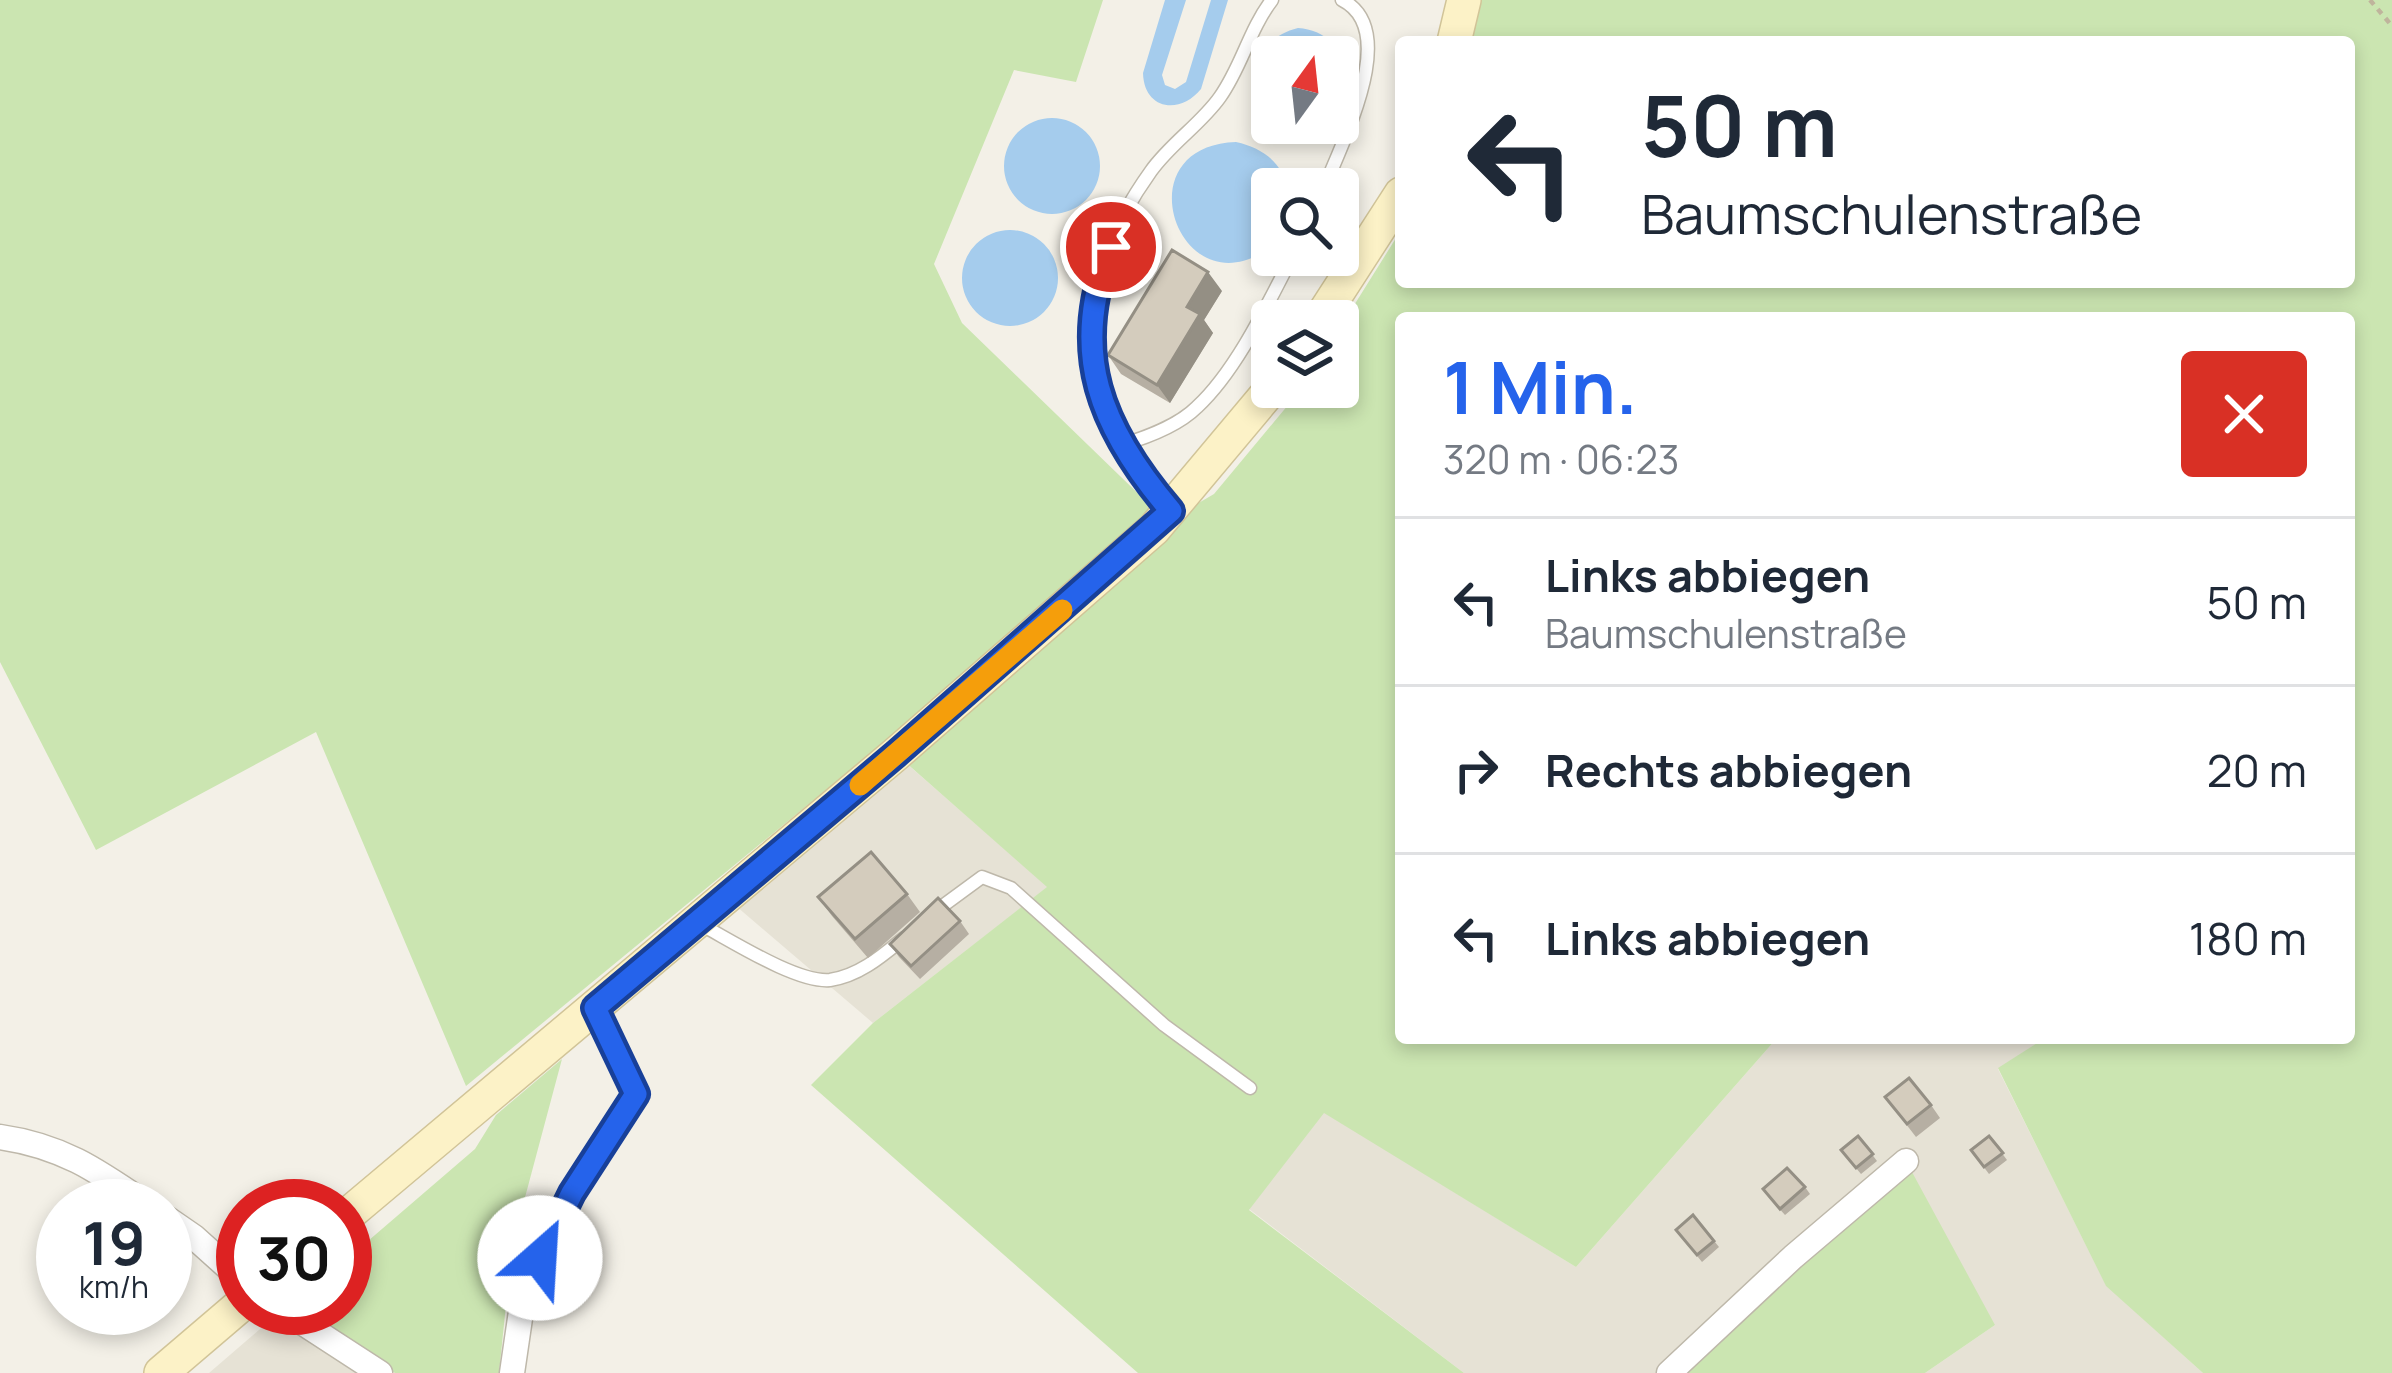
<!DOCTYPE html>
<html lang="de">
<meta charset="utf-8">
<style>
:root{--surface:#fff;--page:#f6f6f7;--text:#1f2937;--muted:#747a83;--line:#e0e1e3;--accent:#2563eb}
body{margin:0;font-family:Manrope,sans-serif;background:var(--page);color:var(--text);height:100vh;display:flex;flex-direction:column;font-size:45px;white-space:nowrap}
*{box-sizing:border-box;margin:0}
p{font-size:39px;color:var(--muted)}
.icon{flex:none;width:66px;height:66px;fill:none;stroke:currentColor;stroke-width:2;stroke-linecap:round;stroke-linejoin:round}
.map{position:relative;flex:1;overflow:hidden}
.panel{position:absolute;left:1395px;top:312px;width:960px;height:732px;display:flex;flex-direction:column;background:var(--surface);border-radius:12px;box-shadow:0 6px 18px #0003}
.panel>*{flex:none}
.guide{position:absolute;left:1395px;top:36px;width:960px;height:252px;border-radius:12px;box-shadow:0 6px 18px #0003;background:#fff;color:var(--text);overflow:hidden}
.needle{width:78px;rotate:15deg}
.fabs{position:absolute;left:1251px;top:36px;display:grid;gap:24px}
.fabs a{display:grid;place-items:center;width:108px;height:108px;border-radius:12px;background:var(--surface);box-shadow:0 6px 18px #0003;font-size:60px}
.speed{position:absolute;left:36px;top:1179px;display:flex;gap:24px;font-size:60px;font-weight:700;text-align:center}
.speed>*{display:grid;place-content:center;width:156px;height:156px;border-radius:50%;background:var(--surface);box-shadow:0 6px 18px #0003;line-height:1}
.speed small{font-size:30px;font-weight:400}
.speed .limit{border:18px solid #d22;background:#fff;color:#111}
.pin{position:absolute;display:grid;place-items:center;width:102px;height:102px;color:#fff;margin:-51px;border:6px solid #fff;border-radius:50%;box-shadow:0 3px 12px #0007}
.me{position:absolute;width:132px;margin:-66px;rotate:26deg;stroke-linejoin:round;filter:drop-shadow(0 0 9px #0008)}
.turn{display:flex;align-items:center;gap:42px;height:252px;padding:0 48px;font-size:54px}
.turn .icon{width:156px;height:156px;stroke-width:2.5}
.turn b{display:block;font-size:84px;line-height:102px}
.round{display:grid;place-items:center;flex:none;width:126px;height:126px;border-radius:12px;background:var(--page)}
.head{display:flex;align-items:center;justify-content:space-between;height:204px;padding:0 48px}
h1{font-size:72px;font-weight:700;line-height:90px;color:var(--accent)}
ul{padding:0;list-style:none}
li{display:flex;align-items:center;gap:36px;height:168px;padding:0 48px;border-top:3px solid var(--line)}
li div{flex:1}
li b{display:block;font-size:45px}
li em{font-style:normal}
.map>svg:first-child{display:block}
</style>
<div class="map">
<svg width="2392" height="1373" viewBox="0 0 2392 1373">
<rect width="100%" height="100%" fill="#f3f0e7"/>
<path fill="#e6e2d5" d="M 907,764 L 1048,887 L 873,1023 L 736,906 Z
M 1777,1038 L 2045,1038 L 1998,1069 L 2106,1285 L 2203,1373 L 1925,1373 L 1995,1325 L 1669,1373 L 1464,1373 L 1249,1209 L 1324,1112 L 1576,1267 Z
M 273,1318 L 356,1373 L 209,1373 Z"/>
<path fill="#cbe5b1" d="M 0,0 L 1103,0 L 1076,82 L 1014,70 L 934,264 L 962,323 L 1152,507 L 996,650 L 466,1086 L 316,732 L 96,850 L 0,662 Z
M 1480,0 L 2392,0 L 2392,1373 L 2203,1373 L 2106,1286 L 1998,1068 L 2045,1038 L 2349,1038 L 2349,318 L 1401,318 L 1401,1038 L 1777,1038 L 1576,1267 L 1324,1113 L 1249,1210 L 1464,1373 L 1138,1373 L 811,1085 L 873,1023 L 1047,887 L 896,754 L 1154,529 L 1214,494 L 1303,387 L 1338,387 L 1338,331 L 1401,230 L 1401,282 L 2349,282 L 2349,42 L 1470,42 Z
M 562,1059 L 512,1246 L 499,1373 L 395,1373 L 300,1311 L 345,1308 L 345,1252 L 368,1241 L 475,1149 L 496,1115 Z
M 1906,1161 L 1995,1325 L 1925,1373 L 1672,1373 Z"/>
<path fill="#a5cced" d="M 1165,0 L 1186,0 L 1162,75 L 1165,85 L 1175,89 L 1186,82 L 1211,0 L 1228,0 L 1201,89 C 1180,115 1144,110 1143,73 Z
M 1298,28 C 1334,31 1352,59 1338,93 L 1338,57 L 1272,57 L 1272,103 C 1245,73 1260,37 1298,28 Z
M1004 166a48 48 0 1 1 96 0a48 48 0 1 1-96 0Z
M 1236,142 C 1263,148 1281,162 1289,189 L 1272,189 L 1272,246 C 1181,316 1119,146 1236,142 Z
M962 278a48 48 0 1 1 96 0a48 48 0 1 1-96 0Z"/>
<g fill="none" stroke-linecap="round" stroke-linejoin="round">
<g stroke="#beb8aa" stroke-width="15">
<path id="lane" d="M 1324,189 C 1341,143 1402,30 1342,0
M 1121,445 C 1145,438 1179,425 1197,407 C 1237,370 1268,303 1293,255
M 1166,506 C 1073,398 1067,288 1151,171 C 1171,143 1201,124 1220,97 C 1242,66 1249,30 1272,0
M 933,913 L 982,877 L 1011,888 L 1164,1025 L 1250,1088
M 698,923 C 729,939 796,983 830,980 C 859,976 882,956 904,938"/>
</g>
<g stroke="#beb8aa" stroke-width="27">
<path id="street" d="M 0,1137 C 63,1146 98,1171 149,1206
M 165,1217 L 194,1237 L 243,1281
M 286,1312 L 380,1373
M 512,1373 L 524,1291 L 572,1193 L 636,1094 L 595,1008
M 1669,1373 L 1793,1257 L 1906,1161"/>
</g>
<g stroke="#d1c498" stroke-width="36">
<path id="secondary" d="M 1454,42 L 1464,0
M 1319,321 L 1401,194
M 345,1217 L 896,754 L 1154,529 L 1273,387
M 161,1373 L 243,1303"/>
</g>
<path stroke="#bfb49c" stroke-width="4.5" stroke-dasharray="6 6" stroke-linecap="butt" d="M 2370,0 L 2392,26"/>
<use href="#lane" stroke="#fff" stroke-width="12"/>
<use href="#street" stroke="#fff" stroke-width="24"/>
<use href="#secondary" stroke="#fcf2c7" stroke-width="33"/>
</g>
<path fill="#b6afa3" d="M 1222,291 L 1204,320 L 1213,333 L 1170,403 L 1121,374 L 1108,355 Z
M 907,894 L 920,912 L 868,958 L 832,916 L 818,897 Z
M 960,921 L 969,934 L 920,979 L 899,957 L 890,944 Z
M 1885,1097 L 1931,1105 L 1940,1118 L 1916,1137 Z
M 1858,1136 L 1877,1161 L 1861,1174 L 1841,1150 Z
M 1989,1136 L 2007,1160 L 1989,1174 L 1971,1150 Z
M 1805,1187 L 1810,1194 L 1785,1215 L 1767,1195 Z
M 1693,1215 L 1719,1247 L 1702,1262 L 1676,1230 Z"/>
<path fill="#948f84" d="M 1208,272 L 1222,291 L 1204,320 L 1213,333 L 1170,403 L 1157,385 L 1187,307 Z"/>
<path fill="#d4ccbd" stroke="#948f84" stroke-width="3" d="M 1172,250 L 1208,272 L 1187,307 L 1200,314 L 1157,385 L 1108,355 Z
M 871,852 L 907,894 L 855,939 L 818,897 Z
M 938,898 L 960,921 L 911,966 L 890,944 Z
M 1909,1078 L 1931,1105 L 1907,1124 L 1885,1097 Z
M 1858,1136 L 1873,1154 L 1856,1168 L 1841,1150 Z
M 1989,1136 L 2003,1153 L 1984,1167 L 1971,1150 Z
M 1787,1168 L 1805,1187 L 1780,1209 L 1763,1189 Z
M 1693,1215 L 1714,1241 L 1697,1255 L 1676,1230 Z"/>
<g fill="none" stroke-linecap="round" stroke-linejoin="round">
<g stroke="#184099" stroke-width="30">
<path id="route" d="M 540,1258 L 572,1193 L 636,1094 L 595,1008 L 896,754 L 1171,511 C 1101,429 1068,352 1111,247"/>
</g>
<use href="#route" stroke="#2563eb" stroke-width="21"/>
<path stroke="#f59e0b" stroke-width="21" d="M 860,785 L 1062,610"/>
</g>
</svg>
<div class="fabs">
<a><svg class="needle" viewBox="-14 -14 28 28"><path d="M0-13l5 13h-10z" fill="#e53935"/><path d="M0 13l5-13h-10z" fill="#747a83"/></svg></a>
<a><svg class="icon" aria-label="search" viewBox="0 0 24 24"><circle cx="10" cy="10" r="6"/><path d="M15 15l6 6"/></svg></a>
<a><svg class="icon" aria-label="layers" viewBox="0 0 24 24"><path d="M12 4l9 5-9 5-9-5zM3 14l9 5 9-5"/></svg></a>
</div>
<div class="speed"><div>19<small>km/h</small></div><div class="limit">30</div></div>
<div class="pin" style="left:1111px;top:247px;background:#d93025"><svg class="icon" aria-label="arrive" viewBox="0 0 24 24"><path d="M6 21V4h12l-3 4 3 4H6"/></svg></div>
<svg class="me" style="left:540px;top:1258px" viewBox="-20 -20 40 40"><circle r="19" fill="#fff"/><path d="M0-13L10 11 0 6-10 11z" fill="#2563eb"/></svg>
<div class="guide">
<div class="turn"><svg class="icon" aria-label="left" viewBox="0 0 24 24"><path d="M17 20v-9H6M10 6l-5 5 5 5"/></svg><div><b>50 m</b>Baumschulenstraße</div></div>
</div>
<section class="panel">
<div class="head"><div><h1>1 Min.</h1><p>320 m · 06:23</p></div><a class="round" style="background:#d93025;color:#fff"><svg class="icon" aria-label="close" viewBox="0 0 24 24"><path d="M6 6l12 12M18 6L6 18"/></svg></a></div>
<ul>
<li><svg class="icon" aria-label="left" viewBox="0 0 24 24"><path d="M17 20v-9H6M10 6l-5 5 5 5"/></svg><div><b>Links abbiegen</b><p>Baumschulenstraße</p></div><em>50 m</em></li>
<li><svg class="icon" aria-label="right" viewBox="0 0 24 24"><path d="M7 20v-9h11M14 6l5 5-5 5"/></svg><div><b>Rechts abbiegen</b></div><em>20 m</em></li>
<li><svg class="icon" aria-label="left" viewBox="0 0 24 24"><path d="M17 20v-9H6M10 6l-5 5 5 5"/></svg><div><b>Links abbiegen</b></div><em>180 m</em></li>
</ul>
</section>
</div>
